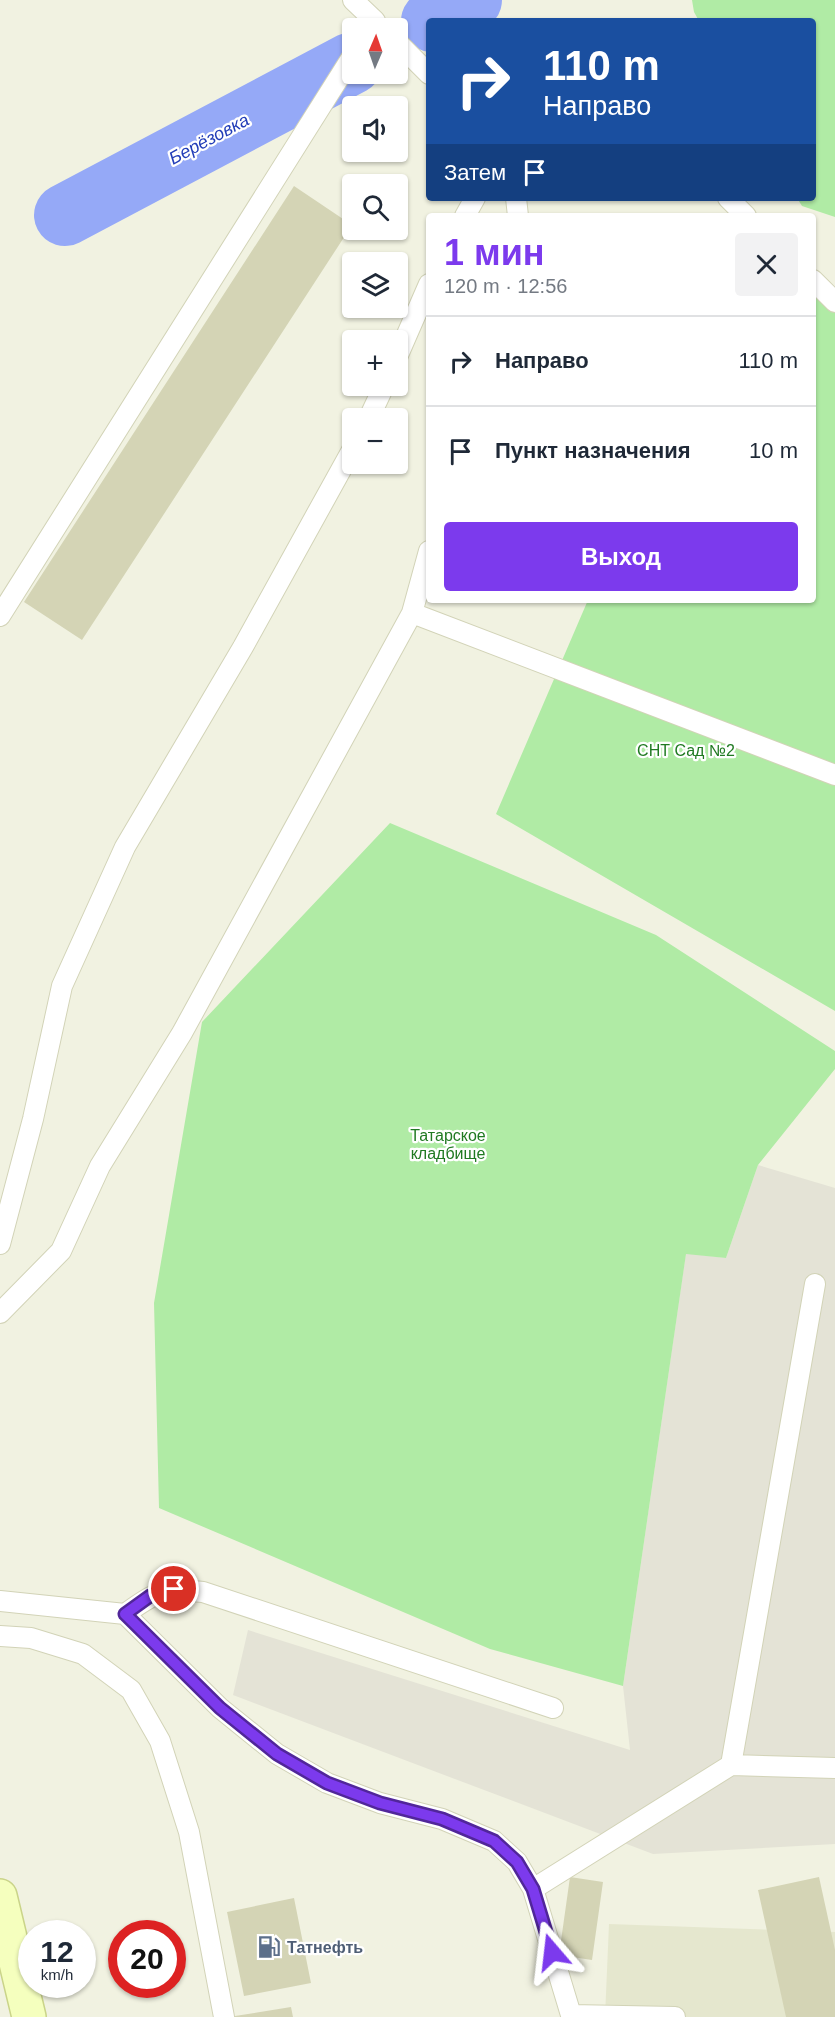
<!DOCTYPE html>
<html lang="ru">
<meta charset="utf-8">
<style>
:root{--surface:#fff;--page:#f2f2f3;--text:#1f2937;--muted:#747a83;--line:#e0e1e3;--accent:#7c3aed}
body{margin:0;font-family:Arial,sans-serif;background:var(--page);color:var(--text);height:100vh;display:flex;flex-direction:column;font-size:22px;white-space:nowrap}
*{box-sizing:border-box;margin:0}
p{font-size:20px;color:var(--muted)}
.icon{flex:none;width:33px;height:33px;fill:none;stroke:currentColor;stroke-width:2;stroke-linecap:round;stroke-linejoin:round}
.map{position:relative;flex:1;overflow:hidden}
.drawer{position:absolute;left:426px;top:213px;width:390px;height:390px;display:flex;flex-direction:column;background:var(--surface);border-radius:6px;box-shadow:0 2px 4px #0004}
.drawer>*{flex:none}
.guide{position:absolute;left:426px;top:18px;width:390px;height:183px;border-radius:6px;box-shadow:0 2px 4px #0004;background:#1a4fa0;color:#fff;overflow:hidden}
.needle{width:39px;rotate:2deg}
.fabs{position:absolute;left:342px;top:18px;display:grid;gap:12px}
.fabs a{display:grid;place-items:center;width:66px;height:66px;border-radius:6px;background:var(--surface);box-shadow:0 2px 4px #0004;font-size:30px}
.speed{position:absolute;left:18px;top:1920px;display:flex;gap:12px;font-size:30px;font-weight:700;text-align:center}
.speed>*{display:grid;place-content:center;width:78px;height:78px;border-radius:50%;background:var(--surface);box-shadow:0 2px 4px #0004;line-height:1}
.speed small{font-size:15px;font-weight:400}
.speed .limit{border:9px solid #d22;background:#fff;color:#111}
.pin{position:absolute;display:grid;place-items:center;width:51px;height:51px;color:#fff;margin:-26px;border:3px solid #fff;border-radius:50%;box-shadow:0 2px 6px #0007}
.me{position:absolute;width:66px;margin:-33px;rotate:343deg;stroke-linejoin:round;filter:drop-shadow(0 0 4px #0008)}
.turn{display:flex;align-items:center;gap:21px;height:126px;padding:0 18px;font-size:27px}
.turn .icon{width:78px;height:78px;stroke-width:2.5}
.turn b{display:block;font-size:42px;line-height:51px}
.then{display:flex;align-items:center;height:57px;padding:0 18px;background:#0003;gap:12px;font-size:22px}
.round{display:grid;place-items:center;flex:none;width:63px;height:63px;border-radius:6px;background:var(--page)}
.summary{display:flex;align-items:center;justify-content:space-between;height:102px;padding:0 18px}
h1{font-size:36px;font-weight:700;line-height:45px;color:var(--accent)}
.primary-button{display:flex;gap:12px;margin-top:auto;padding:12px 18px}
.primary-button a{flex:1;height:69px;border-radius:6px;background:var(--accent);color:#fff;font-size:24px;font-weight:700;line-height:69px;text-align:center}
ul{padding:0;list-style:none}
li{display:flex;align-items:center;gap:18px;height:90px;padding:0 18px;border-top:2px solid var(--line)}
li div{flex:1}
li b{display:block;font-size:22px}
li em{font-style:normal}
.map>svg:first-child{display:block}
</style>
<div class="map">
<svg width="835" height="2017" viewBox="0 0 835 2017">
<rect width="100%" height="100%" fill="#f1f2e1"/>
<path fill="#e5e7ce" d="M 609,1924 L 835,1932 L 835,2017 L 605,2017 Z"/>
<path fill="#e4e3d6" d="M 758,1165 L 835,1188 L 835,1844 L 653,1854 L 233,1695 L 248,1630 L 630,1750 L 623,1686 L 686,1253 L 726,1258 Z"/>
<path fill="#b0eba5" d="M 692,0 L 835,0 L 835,217 L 802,206 L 797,198 L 813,198 L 813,21 L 699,21 L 694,12 Z
M 813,283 L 835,295 L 835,1011 L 496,814 L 588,600 L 813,600 Z
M 390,823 L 656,935 L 835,1051 L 835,1069 L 758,1165 L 726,1258 L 686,1254 L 623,1686 L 490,1649 L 159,1508 L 154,1303 L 202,1022 Z"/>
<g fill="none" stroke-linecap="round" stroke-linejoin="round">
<path stroke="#95a9f7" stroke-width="62" d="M 432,21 L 471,0
M 65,215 L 352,63"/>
</g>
<path fill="#d4d4b5" d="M 294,186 L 352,225 L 82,640 L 24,602 Z
M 570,1877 L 603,1882 L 592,1960 L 559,1955 Z
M 819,1877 L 835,1950 L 835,2017 L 786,2017 L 758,1890 Z
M 294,1898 L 311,1983 L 244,1996 L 227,1912 Z
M 291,2007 L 293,2017 L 235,2017 L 235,2016 Z"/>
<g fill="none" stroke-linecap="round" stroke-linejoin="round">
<g stroke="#d2d3b7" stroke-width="22">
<path id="lane" d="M 353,0 L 375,21
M 398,43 L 429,74
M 516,198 L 518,216
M 728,198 L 746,216
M 465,216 L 475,198
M 813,280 L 835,302
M 398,355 L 429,284
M 369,418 L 384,386
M 412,613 L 835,775
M 0,616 L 352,57
M 0,1244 L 33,1119 L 62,986 L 125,847 L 243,647 L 352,450
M 0,1313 L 61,1251 L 100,1166 L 182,1033 L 412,613 L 429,551
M 0,1601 L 125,1614 L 220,1708 L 277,1754 L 327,1783 L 380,1803 L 442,1819 L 494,1841 L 517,1862 L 533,1889 L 571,2015 L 675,2017
M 125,1614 C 157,1591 163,1588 203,1592 L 553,1708
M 0,1636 L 31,1638 L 83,1654 L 131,1690 L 160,1741 L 189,1832 L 224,2017
M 731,1765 L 835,1768
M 533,1889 L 731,1765 L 815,1284"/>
</g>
<g stroke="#cad489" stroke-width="36">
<path id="secondary" d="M 0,1896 L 29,2017"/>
</g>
<use href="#lane" stroke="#fff" stroke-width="20"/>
<use href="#secondary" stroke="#f5ffbe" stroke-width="33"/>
</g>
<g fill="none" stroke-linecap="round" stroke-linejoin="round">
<g stroke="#51269a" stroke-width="15">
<path id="route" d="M 174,1589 L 150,1596 L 125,1614 L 220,1708 L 277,1754 L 327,1783 L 380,1803 L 442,1819 L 494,1841 L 517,1862 L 533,1889 L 552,1952"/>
</g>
<use href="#route" stroke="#7c3aed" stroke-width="10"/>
</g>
<defs>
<g id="fuel-bare" transform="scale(1.8)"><path d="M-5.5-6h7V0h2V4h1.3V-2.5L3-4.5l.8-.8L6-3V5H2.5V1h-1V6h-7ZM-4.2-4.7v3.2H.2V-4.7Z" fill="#5c6f8a" stroke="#fff" stroke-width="2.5" paint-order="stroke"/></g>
</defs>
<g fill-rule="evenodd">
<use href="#fuel-bare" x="269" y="1947"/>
</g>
<g text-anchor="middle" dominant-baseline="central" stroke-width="4.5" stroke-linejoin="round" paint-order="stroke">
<g font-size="16" fill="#207a22" stroke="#fff">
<text x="686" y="750">СНТ Сад №2</text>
<text x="448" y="1135">Татарское<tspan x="448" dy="18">кладбище</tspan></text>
</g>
<g font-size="16" font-weight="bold" fill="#4e5e75" stroke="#fff" text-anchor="start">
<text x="287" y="1947">Татнефть</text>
</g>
<g font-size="18" font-style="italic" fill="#223db8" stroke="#fff">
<text transform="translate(209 139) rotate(-28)">Берёзовка</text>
</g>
</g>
</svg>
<div class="fabs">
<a><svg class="needle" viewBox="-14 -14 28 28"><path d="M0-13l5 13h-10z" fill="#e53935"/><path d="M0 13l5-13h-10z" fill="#747a83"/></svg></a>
<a><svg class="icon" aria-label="sound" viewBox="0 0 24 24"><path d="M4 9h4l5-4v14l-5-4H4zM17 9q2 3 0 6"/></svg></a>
<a><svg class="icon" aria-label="search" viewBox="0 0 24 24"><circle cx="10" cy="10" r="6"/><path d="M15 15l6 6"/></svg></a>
<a><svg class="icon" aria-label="layers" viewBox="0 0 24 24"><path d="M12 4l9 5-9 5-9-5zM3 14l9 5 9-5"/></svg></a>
<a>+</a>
<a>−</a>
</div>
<div class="speed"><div>12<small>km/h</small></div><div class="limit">20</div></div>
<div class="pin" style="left:174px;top:1589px;background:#d93025"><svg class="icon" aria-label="arrive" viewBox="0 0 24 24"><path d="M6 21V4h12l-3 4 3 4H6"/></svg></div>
<svg class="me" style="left:552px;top:1952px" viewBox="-20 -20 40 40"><path d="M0-17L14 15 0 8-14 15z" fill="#7c3aed" stroke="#fff" stroke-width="4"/></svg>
<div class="guide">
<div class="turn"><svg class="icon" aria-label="right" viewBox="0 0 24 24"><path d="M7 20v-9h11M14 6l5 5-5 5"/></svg><div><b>110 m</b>Направо</div></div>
<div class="then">Затем<svg class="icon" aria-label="arrive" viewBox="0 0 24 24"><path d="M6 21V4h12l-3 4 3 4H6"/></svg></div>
</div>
<section class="drawer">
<div class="summary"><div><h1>1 мин</h1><p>120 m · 12:56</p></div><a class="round"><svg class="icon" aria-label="close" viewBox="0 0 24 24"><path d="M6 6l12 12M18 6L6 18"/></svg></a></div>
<ul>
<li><svg class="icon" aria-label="right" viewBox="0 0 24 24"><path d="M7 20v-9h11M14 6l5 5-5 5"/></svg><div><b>Направо</b></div><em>110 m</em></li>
<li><svg class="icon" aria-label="arrive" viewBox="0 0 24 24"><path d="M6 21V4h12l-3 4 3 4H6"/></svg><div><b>Пункт назначения</b></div><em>10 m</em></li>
</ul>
<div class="primary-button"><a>Выход</a></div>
</section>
</div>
